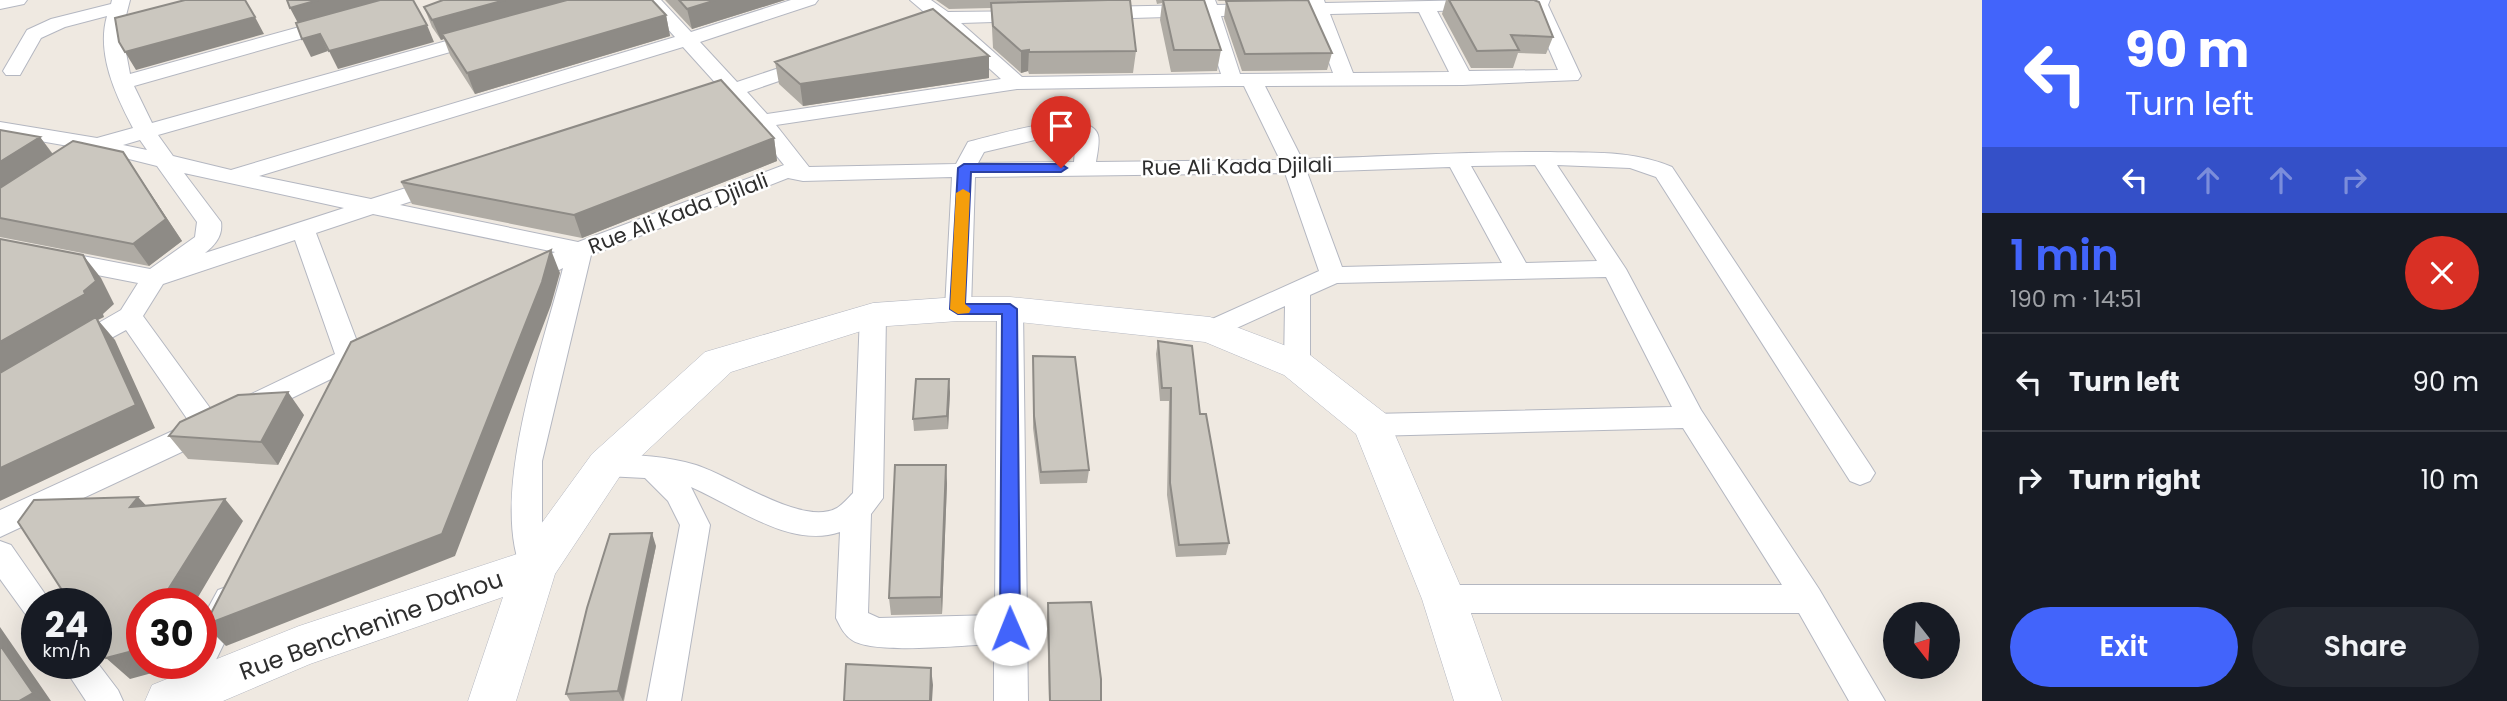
<!DOCTYPE html>
<meta charset="utf-8">
<style>
:root{--surface:#171b24;--page:#242831;--text:#f1f3f6;--muted:#9ea1a6;--line:#363941;--accent:#4264fb}
body{margin:0;font-family:Poppins,sans-serif;background:var(--page);color:var(--text);height:100vh;display:flex;flex-direction:column;font-size:26px;white-space:nowrap}
*{box-sizing:border-box;margin:0}
p{font-size:23px;color:var(--muted)}
.icon{flex:none;width:38px;height:38px;fill:none;stroke:currentColor;stroke-width:2;stroke-linecap:round;stroke-linejoin:round}
.map{position:relative;flex:1;overflow:hidden}
.side{display:flex;flex-direction:column;background:var(--surface);width:525px}
.side>*{flex:none}
.top-card{background:#4264fb;color:#fff;overflow:hidden}
.needle{width:46px;rotate:163deg}
.tools{position:absolute;left:1883px;top:602px;display:grid;gap:14px}
.tools a{display:grid;place-items:center;width:77px;height:77px;border-radius:50%;background:var(--surface);box-shadow:0 7px 28px #0002;font-size:35px}
.speed{position:absolute;left:21px;top:588px;display:flex;gap:14px;font-size:35px;font-weight:700;text-align:center}
.speed>*{display:grid;place-content:center;width:91px;height:91px;border-radius:50%;background:var(--surface);box-shadow:0 7px 28px #0002;line-height:1}
.speed small{font-size:18px;font-weight:400}
.speed .limit{border:10px solid #d22;background:#fff;color:#111}
.pin{position:absolute;display:grid;place-items:center;width:60px;height:60px;color:#fff;margin:-72px -30px;border-radius:50% 50% 50% 0;rotate:-45deg;box-shadow:0 0 7px #0007}
.pin .icon{rotate:45deg}
.me{position:absolute;width:77px;margin:-38px;rotate:359deg;stroke-linejoin:round;filter:drop-shadow(0 0 5px #0008)}
.turn{display:flex;align-items:center;gap:24px;height:147px;padding:0 28px;font-size:32px}
.turn .icon{width:91px;height:91px;stroke-width:2.5}
.turn b{display:block;font-size:49px;line-height:60px}
.lanes{display:flex;align-items:center;height:66px;padding:0 28px;background:#0003;justify-content:center;gap:35px;direction:ltr}
.lanes .off{opacity:.35}
.round{display:grid;place-items:center;flex:none;width:74px;height:74px;border-radius:37px;background:var(--page)}
.summary{display:flex;align-items:center;justify-content:space-between;height:119px;padding:0 28px}
h1{font-size:42px;font-weight:600;line-height:52px;color:var(--accent)}
.action{display:flex;gap:14px;margin-top:auto;padding:14px 28px}
.action a{flex:1;height:80px;border-radius:42px;background:var(--accent);color:#fff;font-size:28px;font-weight:600;line-height:80px;text-align:center}
.action a+a{background:var(--page);color:var(--text)}
ul{padding:0;list-style:none}
li{display:flex;align-items:center;gap:21px;height:98px;padding:0 28px;border-top:2px solid var(--line)}
li div{flex:1}
li b{display:block;font-size:26px}
li em{font-style:normal}
main{display:flex;flex:1;min-height:0}
.map>svg:first-child{display:block}
</style>
<main>
<div class="map">
<svg width="1982" height="701" viewBox="0 0 1982 701">
<rect width="100%" height="100%" fill="#efe9e1"/>
<g fill="none" stroke-linecap="round" stroke-linejoin="round">
<g stroke="#b4b7c1" stroke-width="2">
<path id="street" d="M 0,0 L 27,0 L 24,4 L 0,9 Z
M 112,0 L 130,0 L 122,31 L 130,74 L 332,18 L 341,24 L 339,28 L 134,86 L 152,123 L 475,33 L 482,31 L 492,37 L 489,41 L 158,135 L 173,156 L 231,170 L 675,37 L 642,0 L 661,0 L 691,32 L 791,0 L 818,0 L 815,4 L 700,42 L 737,82 L 803,60 L 817,60 L 820,64 L 817,68 L 747,92 L 767,114 L 1001,79 L 941,25 L 910,36 L 903,34 L 901,30 L 903,26 L 930,17 L 910,0 L 931,0 L 948,12 L 1034,11 L 1036,15 L 1034,19 L 1027,21 L 961,23 L 1022,77 L 1221,74 L 1202,16 L 1097,19 L 1088,13 L 1097,7 L 1199,5 L 1197,0 L 1215,0 L 1217,5 L 1307,3 L 1306,0 L 1324,0 L 1325,3 L 1480,0 L 1487,5 L 1484,9 L 1437,11 L 1469,71 L 1558,70 L 1530,5 L 1532,0 L 1550,0 L 1548,5 L 1581,76 L 1578,80 L 1463,85 L 1265,86 L 1302,159 C 1384,157 1467,151 1550,152 C 1591,153 1633,150 1672,167 L 1870,465 L 1875,473 L 1870,481 L 1860,485 L 1850,481 L 1656,177 L 1630,168 L 1557,165 L 1626,269 L 1701,410 L 1819,589 L 1885,701 L 1849,701 L 1799,613 L 1444,613 L 1433,609 L 1428,599 L 1433,589 L 1444,585 L 1782,585 L 1683,428 L 1372,436 L 1362,433 L 1358,425 L 1362,417 L 1372,414 L 1672,407 L 1606,277 L 1337,283 L 1310,295 L 1310,365 L 1306,372 L 1297,375 L 1288,372 L 1284,365 L 1285,306 L 1219,336 L 1210,339 L 1201,336 L 1197,330 L 1201,324 L 1319,271 L 1285,173 L 975,177 L 971,309 L 967,315 L 958,318 L 949,315 L 945,309 L 952,177 L 803,181 L 788,178 L 591,255 L 542,461 L 542,521 L 551,567 L 546,576 L 535,580 L 524,576 C 487,501 543,347 563,268 C 548,275 532,288 515,283 L 512,277 L 515,271 L 555,252 L 373,214 L 316,233 L 358,344 L 372,339 L 381,341 L 385,348 L 381,355 L 360,365 L 352,379 L 343,382 L 333,378 L 259,414 L 249,417 L 239,414 L 235,407 L 239,400 L 335,354 L 295,240 L 163,284 L 143,316 L 218,419 L 222,427 L 218,435 L 0,537 L 0,510 L 190,423 L 126,330 L 78,356 L 69,354 L 65,347 L 69,340 L 121,310 L 138,283 L 0,256 L 0,240 L 150,269 L 195,237 L 197,222 L 157,166 L 97,151 L 0,134 L 0,122 L 97,138 L 133,128 C 116,96 96,54 107,16 L 65,27 L 41,38 L 20,75 L 6,75 L 3,71 L 27,30 L 51,19 L 111,4 ZM 1419,12 L 1449,72 L 1353,73 L 1330,14 ZM 1311,14 L 1333,73 L 1240,74 L 1221,16 ZM 683,47 L 720,88 L 691,98 L 688,102 L 691,106 L 698,108 L 730,98 L 784,165 L 578,242 L 400,205 L 449,189 L 452,184 L 449,179 L 441,177 L 371,199 L 259,176 ZM 1226,86 L 1244,86 L 1280,160 L 1096,162 C 1097,155 1100,142 1098,135 C 1089,105 990,137 968,142 L 956,164 L 809,167 L 776,125 L 1017,89 ZM 1064,133 L 1076,137 L 1074,162 L 978,163 L 984,152 ZM 140,140 L 147,150 L 123,145 ZM 1535,165 L 1597,261 L 1526,263 L 1471,166 ZM 1450,167 L 1502,263 L 1342,267 L 1307,172 ZM 184,173 L 344,208 L 205,253 C 215,245 223,236 221,222 Z
M 1010,300 L 1019,303 L 1023,309 L 1028,701 L 994,701 L 994,644 C 965,645 874,655 852,640 C 844,635 840,626 836,618 L 840,532 C 790,549 735,506 691,487 L 710,525 L 681,701 L 647,701 L 680,525 L 668,501 L 645,478 L 606,476 L 596,473 L 592,465 L 596,457 L 606,454 C 637,455 667,456 696,465 C 732,476 802,527 837,508 C 843,504 848,498 853,493 L 860,315 L 864,309 L 873,306 L 882,309 L 886,315 L 883,498 L 871,514 L 868,613 L 879,618 L 995,615 L 997,309 L 1001,303 Z
M 0,541 L 11,545 L 52,604 L 37,604 L 37,619 L 26,615 L 0,579 Z
M 229,586 L 240,590 L 245,600 L 213,666 L 201,670 L 189,666 L 188,663 L 201,663 L 201,621 L 218,590 Z
M 96,661 L 118,690 L 123,701 L 86,701 L 61,663 L 96,663 Z"/>
</g>
<g stroke="#b4b7c1" stroke-width="1">
<path id="secondary" d="M 958,297 L 1010,297 L 1210,317 L 1310,355 L 1386,414 L 1466,599 L 1502,701 L 1454,701 L 1422,599 L 1356,434 L 1284,375 L 1205,342 L 1010,321 L 958,321 L 874,327 L 731,372 L 620,476 L 555,574 L 516,701 L 468,701 L 503,597 L 310,664 L 223,701 L 145,701 L 152,685 L 299,626 L 520,553 L 592,454 L 705,352 L 873,303 Z"/>
</g>
<use href="#street" fill="#fff" fill-rule="evenodd"/>
<use href="#secondary" fill="#fff" fill-rule="evenodd"/>
</g>
<path fill="#afaba4" d="M 665,0 L 785,0 L 692,29 Z
M 936,0 L 1130,0 L 1136,51 L 1133,73 L 1029,74 L 1028,71 L 1021,73 L 993,48 L 991,8 L 949,9 Z
M 1156,0 L 1204,0 L 1221,50 L 1217,71 L 1171,72 L 1160,20 L 1162,3 L 1157,4 Z
M 1217,0 L 1308,0 L 1332,53 L 1327,70 L 1242,71 L 1224,18 L 1226,1 L 1219,1 Z
M 1446,0 L 1534,0 L 1553,37 L 1546,54 L 1518,53 L 1513,68 L 1471,68 L 1442,14 Z
M 424,7 L 666,15 L 670,36 L 475,94 L 450,55 L 444,39 L 441,40 L 432,27 Z
M 775,62 L 989,78 L 803,106 L 779,84 Z
M 0,130 L 40,137 L 53,154 L 123,152 L 182,241 L 149,266 L 0,237 Z
M 774,138 L 777,161 L 582,238 L 412,204 L 401,182 Z
M 1158,341 L 1200,414 L 1229,543 L 1226,555 L 1176,557 L 1167,495 L 1169,401 L 1160,401 L 1156,354 Z
M 1033,356 L 1089,470 L 1087,483 L 1040,484 L 1033,428 Z
M 950,392 L 948,429 L 914,431 L 913,419 Z
M 304,415 L 278,465 L 188,459 L 169,436 Z
M 947,483 L 942,614 L 891,615 L 889,598 Z
M 656,546 L 624,701 L 570,701 L 566,694 Z
M 1048,603 L 1101,701 L 1049,701 L 1047,615 Z"/>
<path fill="#8e8b86" d="M 318,0 L 388,0 L 299,25 L 290,8 Z
M 505,0 L 585,0 L 442,34 L 444,39 L 441,40 L 432,20 Z
M 716,0 L 785,0 L 692,29 L 687,9 Z
M 666,15 L 670,36 L 475,94 L 467,73 Z
M 255,17 L 264,34 L 136,70 L 125,52 Z
M 427,25 L 434,42 L 338,69 L 329,51 Z
M 320,34 L 328,51 L 311,57 L 302,39 Z
M 1029,50 L 1028,71 L 1021,73 L 1021,51 Z
M 989,56 L 989,78 L 803,106 L 800,84 Z
M 40,137 L 56,159 L 0,196 L 0,162 Z
M 774,138 L 777,161 L 582,238 L 574,215 Z
M 123,152 L 182,241 L 149,266 L 133,244 Z
M 551,250 L 560,273 L 551,305 L 455,556 L 226,646 L 205,625 Z
M 83,255 L 101,278 L 114,304 L 103,314 L 104,317 L 98,320 L 115,340 L 155,428 L 0,501 L 0,342 L 84,291 Z
M 949,379 L 950,392 L 948,429 L 947,416 Z
M 288,392 L 304,415 L 278,465 L 261,442 Z
M 946,465 L 947,483 L 942,614 L 941,597 Z
M 138,497 L 159,519 L 130,507 Z
M 225,499 L 243,521 L 194,604 L 159,604 Z
M 652,533 L 656,546 L 623,701 L 618,691 Z
M 0,627 L 51,701 L 19,701 L 0,645 Z
M 142,631 L 142,663 L 158,663 L 152,673 L 130,679 L 106,658 Z
M 931,668 L 933,685 L 932,701 L 930,701 Z"/>
<path fill="#cbc7bf" stroke="#8e8b86" stroke-width="2" d="M 185,0 L 245,0 L 255,17 L 125,52 L 119,42 L 115,18 Z
M 287,0 L 318,0 L 290,8 Z
M 380,0 L 413,0 L 427,25 L 329,51 L 320,34 L 302,39 L 296,23 Z
M 443,0 L 505,0 L 432,20 L 424,7 Z
M 567,0 L 652,0 L 666,15 L 467,73 L 442,34 Z
M 679,0 L 716,0 L 687,9 Z
M 1108,0 L 1130,0 L 1136,51 L 1029,52 L 1029,50 L 1021,51 L 993,26 L 991,3 Z
M 1163,0 L 1204,0 L 1221,50 L 1174,50 Z
M 1308,0 L 1332,53 L 1245,54 L 1226,1 Z
M 1449,0 L 1534,0 L 1539,2 L 1553,37 L 1511,35 L 1519,50 L 1477,51 Z
M 933,9 L 989,56 L 800,84 L 775,62 Z
M 721,80 L 774,138 L 574,215 L 401,182 Z
M 0,130 L 40,137 L 0,162 Z
M 73,141 L 123,152 L 166,219 L 133,244 L 0,218 L 0,188 Z
M 0,239 L 83,255 L 96,281 L 84,291 L 85,294 L 0,342 Z
M 551,250 L 542,282 L 442,534 L 205,625 L 351,342 Z
M 96,317 L 136,405 L 0,468 L 0,373 Z
M 1158,341 L 1192,346 L 1200,414 L 1206,414 L 1229,543 L 1179,545 L 1170,483 L 1171,388 L 1162,388 Z
M 1033,356 L 1075,357 L 1089,470 L 1041,472 L 1034,416 Z
M 916,379 L 949,379 L 947,416 L 913,419 Z
M 288,392 L 261,442 L 169,436 L 180,422 L 238,395 Z
M 895,465 L 946,465 L 941,597 L 889,598 Z
M 138,497 L 130,507 L 225,499 L 159,604 L 142,604 L 142,631 L 129,652 L 106,658 L 96,644 L 96,604 L 71,604 L 18,522 L 34,500 Z
M 652,533 L 618,691 L 566,694 L 587,608 L 610,534 Z
M 1091,602 L 1101,679 L 1101,701 L 1050,701 L 1048,603 Z
M 0,645 L 33,693 L 19,701 L 0,701 Z
M 846,664 L 931,668 L 930,701 L 844,701 Z"/>
<path fill="#4264fb" stroke="#2b41a3" stroke-width="2" d="M 964,164 L 1061,164 L 1067,168 L 1061,172 L 971,172 L 965,304 L 1010,304 L 1017,309 L 1020,629 L 1017,635 L 1010,637 L 1003,635 L 1000,629 L 1002,314 L 958,314 L 950,309 L 958,168 Z"/>
<path fill="#f59e0b" d="M 963,189 L 970,193 L 965,304 L 971,309 L 969,313 L 958,314 L 950,309 L 956,193 Z"/>
<g text-anchor="middle" dominant-baseline="central" stroke-width="5" stroke-linejoin="round" paint-order="stroke">
<g font-size="21" fill="#2e2e2e" stroke="#fff">
<text transform="translate(1237 166) rotate(-1)">Rue Ali Kada Djilali</text>
<text transform="translate(678 213) rotate(-21)">Rue Ali Kada Djilali</text>
</g>
<g font-size="24" fill="#2e2e2e" stroke="#fff">
<text transform="translate(371 625) rotate(-20)">Rue Benchenine Dahou</text>
</g>
</g>
</svg>
<div class="tools">
<a><svg class="needle" viewBox="-14 -14 28 28"><path d="M0-13l5 13h-10z" fill="#e53935"/><path d="M0 13l5-13h-10z" fill="#9ea1a6"/></svg></a>
</div>
<div class="speed"><div>24<small>km/h</small></div><div class="limit">30</div></div>
<div class="pin" style="left:1061px;top:168px;background:#d93025"><svg class="icon" aria-label="arrive" viewBox="0 0 24 24"><path d="M6 21V4h12l-3 4 3 4H6"/></svg></div>
<svg class="me" style="left:1010px;top:629px" viewBox="-20 -20 40 40"><circle r="19" fill="#fff"/><path d="M0-13L10 11 0 6-10 11z" fill="#4264fb"/></svg>
</div>
<section class="side">
<div class="top-card">
<div class="turn"><svg class="icon" aria-label="left" viewBox="0 0 24 24"><path d="M17 20v-9H6M10 6l-5 5 5 5"/></svg><div><b>90 m</b>Turn left</div></div>
<div class="lanes"><svg class="icon" aria-label="left" viewBox="0 0 24 24"><path d="M17 20v-9H6M10 6l-5 5 5 5"/></svg><svg class="icon off" aria-label="ahead" viewBox="0 0 24 24"><path d="M12 20V5M6 11l6-6 6 6"/></svg><svg class="icon off" aria-label="ahead" viewBox="0 0 24 24"><path d="M12 20V5M6 11l6-6 6 6"/></svg><svg class="icon off" aria-label="right" viewBox="0 0 24 24"><path d="M7 20v-9h11M14 6l5 5-5 5"/></svg></div>
</div>
<div class="summary"><div><h1>1 min</h1><p>190 m · 14:51</p></div><a class="round" style="background:#d93025;color:#fff"><svg class="icon" aria-label="close" viewBox="0 0 24 24"><path d="M6 6l12 12M18 6L6 18"/></svg></a></div>
<ul>
<li><svg class="icon" aria-label="left" viewBox="0 0 24 24"><path d="M17 20v-9H6M10 6l-5 5 5 5"/></svg><div><b>Turn left</b></div><em>90 m</em></li>
<li><svg class="icon" aria-label="right" viewBox="0 0 24 24"><path d="M7 20v-9h11M14 6l5 5-5 5"/></svg><div><b>Turn right</b></div><em>10 m</em></li>
</ul>
<div class="action"><a>Exit</a><a>Share</a></div>
</section>
</main>
